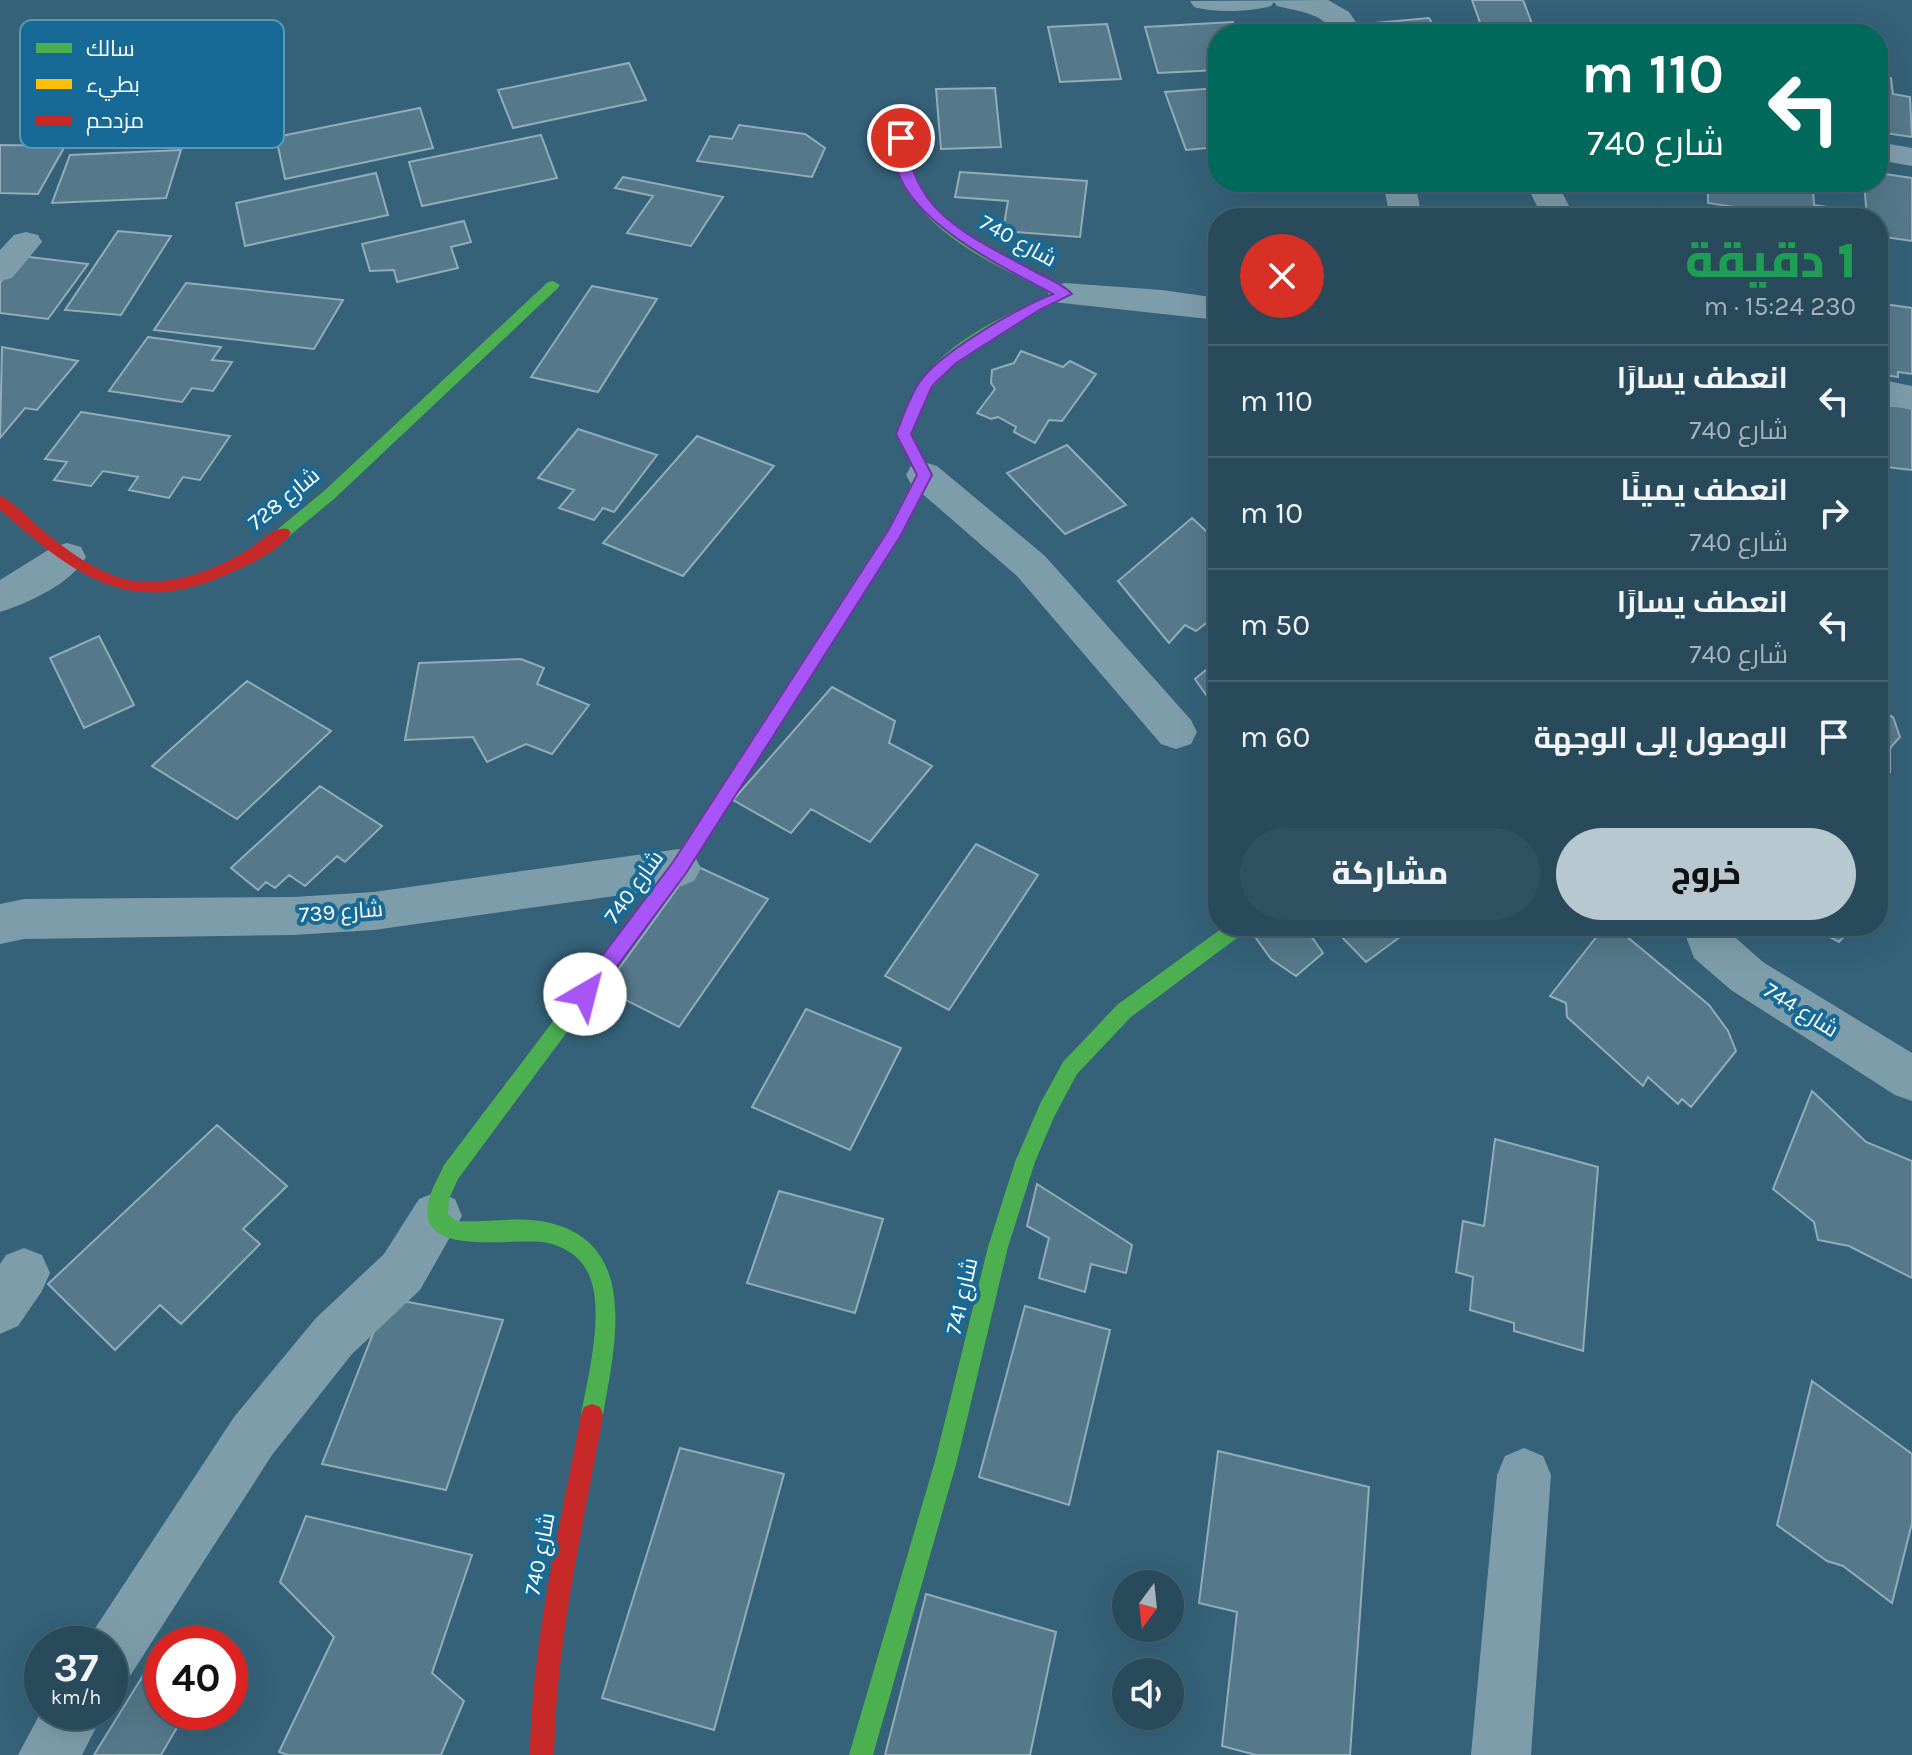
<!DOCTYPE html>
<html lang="ar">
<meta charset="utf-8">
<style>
:root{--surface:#284a5b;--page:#305161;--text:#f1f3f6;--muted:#a5b3bb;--line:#446271;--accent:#b8c8d0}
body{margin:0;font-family:Karla,Cairo,sans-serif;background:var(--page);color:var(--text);direction:rtl;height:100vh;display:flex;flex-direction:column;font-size:30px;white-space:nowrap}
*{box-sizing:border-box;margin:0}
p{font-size:26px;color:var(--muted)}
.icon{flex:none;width:44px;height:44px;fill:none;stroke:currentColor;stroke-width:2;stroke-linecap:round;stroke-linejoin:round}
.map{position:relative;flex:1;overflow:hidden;direction:ltr}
.sheet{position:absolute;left:1208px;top:208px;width:680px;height:728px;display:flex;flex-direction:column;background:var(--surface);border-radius:32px;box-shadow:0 8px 32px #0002,0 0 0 2px var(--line);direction:rtl}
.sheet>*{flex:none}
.top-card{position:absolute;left:1208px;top:24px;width:680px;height:168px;border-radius:32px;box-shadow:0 8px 32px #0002,0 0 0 2px var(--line);direction:rtl;background:#00695c;color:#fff;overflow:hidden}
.needle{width:52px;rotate:195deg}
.tools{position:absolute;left:1112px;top:1570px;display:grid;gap:16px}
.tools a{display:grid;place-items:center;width:72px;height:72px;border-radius:50%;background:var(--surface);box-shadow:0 8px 32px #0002,0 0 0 2px var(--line);font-size:40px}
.speed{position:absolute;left:24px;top:1626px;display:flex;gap:16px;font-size:40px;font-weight:700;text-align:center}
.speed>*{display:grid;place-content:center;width:104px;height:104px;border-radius:50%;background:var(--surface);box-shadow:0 8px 32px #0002,0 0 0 2px var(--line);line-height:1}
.speed small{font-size:20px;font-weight:400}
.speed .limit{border:12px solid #d22;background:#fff;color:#111}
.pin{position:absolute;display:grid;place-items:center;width:68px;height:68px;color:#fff;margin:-34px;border:4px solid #fff;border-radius:50%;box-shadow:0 2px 8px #0007}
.me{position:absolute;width:88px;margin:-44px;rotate:37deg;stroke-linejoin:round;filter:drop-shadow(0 0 6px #0008)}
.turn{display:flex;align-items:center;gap:28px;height:168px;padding:0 32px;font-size:36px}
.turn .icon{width:104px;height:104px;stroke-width:2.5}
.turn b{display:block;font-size:56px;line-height:68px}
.round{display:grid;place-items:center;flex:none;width:84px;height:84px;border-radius:42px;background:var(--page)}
.head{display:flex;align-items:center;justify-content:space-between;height:136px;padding:0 32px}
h1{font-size:48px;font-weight:800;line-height:60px;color:#1e9e55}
.primary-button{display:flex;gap:16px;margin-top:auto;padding:16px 32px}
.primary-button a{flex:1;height:92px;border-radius:48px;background:var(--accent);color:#111;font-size:32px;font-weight:800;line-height:92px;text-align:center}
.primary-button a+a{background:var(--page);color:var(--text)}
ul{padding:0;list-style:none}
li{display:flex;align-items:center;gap:24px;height:112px;padding:0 32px;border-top:2px solid var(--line)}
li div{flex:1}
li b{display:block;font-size:30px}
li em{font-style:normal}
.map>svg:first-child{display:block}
</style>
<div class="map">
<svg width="1912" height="1755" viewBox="0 0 1912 1755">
<rect width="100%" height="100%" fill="#356279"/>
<path fill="#55798b" stroke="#92acb9" stroke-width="2" d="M 1472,0 L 1523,0 L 1534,29 L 1530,30 L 1531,34 L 1484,34 Z
M 1429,18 L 1436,30 L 1426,31 L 1428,34 L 1368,34 L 1363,24 Z
M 1233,22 L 1237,34 L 1218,34 L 1218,70 L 1158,73 L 1145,27 Z
M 1107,24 L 1121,79 L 1060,82 L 1048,27 Z
M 629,63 L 646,100 L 513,128 L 498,90 Z
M 1878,76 L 1891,78 L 1893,94 L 1910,97 L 1912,137 L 1878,132 Z
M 995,88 L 1001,147 L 941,149 L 936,89 Z
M 1218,88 L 1218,147 L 1186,150 L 1165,92 Z
M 420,108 L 433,148 L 285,179 L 276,137 Z
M 739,125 L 805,134 L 825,148 L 812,177 L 697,161 L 710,136 L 732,139 Z
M 541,135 L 557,178 L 422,206 L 409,162 Z
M 0,145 L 65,146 L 38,194 L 0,193 Z
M 181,150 L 166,198 L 52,203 L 70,155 Z
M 960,172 L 1087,181 L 1080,237 L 1003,231 L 1008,201 L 955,197 Z
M 376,173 L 388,215 L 245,246 L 236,203 Z
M 1878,173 L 1912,178 L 1912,241 L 1878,236 L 1878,218 L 1867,218 L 1864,182 L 1878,182 Z
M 623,177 L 723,197 L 691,246 L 627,233 L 653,196 L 615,188 Z
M 1708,182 L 1823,182 L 1824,191 L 1813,189 L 1814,205 L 1828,207 L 1828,218 L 1806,218 L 1708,203 Z
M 1661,207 L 1694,211 L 1694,218 L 1661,218 Z
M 464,221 L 471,242 L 451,247 L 458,268 L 397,282 L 394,270 L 370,271 L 362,244 Z
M 118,231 L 171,236 L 121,315 L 65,310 Z
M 21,256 L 88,264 L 48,319 L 0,313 L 0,283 Z
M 186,283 L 343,300 L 314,349 L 154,330 Z
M 592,286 L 657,299 L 598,392 L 531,377 Z
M 1878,303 L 1912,308 L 1912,374 L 1898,372 L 1898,377 L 1878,374 Z
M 148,337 L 221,347 L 212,360 L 232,362 L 213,391 L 192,388 L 182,402 L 109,391 Z
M 2,347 L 78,361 L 37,410 L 25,408 L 0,438 Z
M 1021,351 L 1063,367 L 1070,361 L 1096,374 L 1062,421 L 1049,420 L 1035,443 L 1014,432 L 1016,427 L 998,417 L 991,419 L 977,413 L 995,389 L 991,383 L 992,370 L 1014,363 Z
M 1878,405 L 1912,407 L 1912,470 L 1878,466 Z
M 81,412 L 230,436 L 200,480 L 183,477 L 169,498 L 129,490 L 138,477 L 103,471 L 91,486 L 54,480 L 67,462 L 45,459 Z
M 578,429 L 657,455 L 614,512 L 603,508 L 594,520 L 559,508 L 574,490 L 538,478 Z
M 697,436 L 774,466 L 683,576 L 603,543 Z
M 1067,445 L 1126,505 L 1065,534 L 1007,473 Z
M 1192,518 L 1218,542 L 1218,614 L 1196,631 L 1185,625 L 1169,643 L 1118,581 Z
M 99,636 L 134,705 L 84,728 L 50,658 Z
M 521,659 L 544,668 L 537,684 L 589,705 L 552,754 L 526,744 L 487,762 L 473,737 L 405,740 L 419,663 Z
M 1218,660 L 1218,712 L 1195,679 Z
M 247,681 L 331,731 L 237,819 L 152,766 Z
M 832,687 L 895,721 L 889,743 L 932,766 L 870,842 L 811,809 L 791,833 L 733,800 Z
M 1878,710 L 1893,717 L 1900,737 L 1890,748 L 1890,772 L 1878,785 Z
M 320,786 L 382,826 L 345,862 L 337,856 L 305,886 L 289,875 L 275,888 L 266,882 L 258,890 L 231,868 Z
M 976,844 L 1038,875 L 949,1010 L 885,976 Z
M 694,865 L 768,899 L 679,1027 L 604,989 Z
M 1255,926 L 1304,926 L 1323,953 L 1296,976 L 1271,959 L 1250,930 Z
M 1331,926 L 1415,926 L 1366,962 Z
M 1605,926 L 1614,926 L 1709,1005 L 1728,1031 L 1736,1051 L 1691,1107 L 1682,1099 L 1678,1104 L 1648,1077 L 1643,1086 L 1567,1017 L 1566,1003 L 1550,996 Z
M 1810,926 L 1853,926 L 1839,942 Z
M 806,1009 L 901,1048 L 850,1150 L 752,1107 Z
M 1812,1091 L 1866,1142 L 1912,1161 L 1912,1278 L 1849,1246 L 1818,1240 L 1814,1222 L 1773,1189 Z
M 217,1125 L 287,1186 L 243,1229 L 260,1244 L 181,1324 L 160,1305 L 115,1350 L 48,1284 Z
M 1495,1139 L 1598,1167 L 1583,1351 L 1514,1331 L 1514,1323 L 1470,1310 L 1473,1277 L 1456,1272 L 1463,1221 L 1484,1226 Z
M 1037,1184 L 1132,1245 L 1126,1273 L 1091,1264 L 1085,1292 L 1039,1278 L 1049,1238 L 1027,1226 Z
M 779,1191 L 883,1219 L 855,1313 L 747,1283 Z
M 387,1298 L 503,1320 L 446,1490 L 322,1464 Z
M 1025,1306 L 1110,1330 L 1069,1505 L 979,1477 Z
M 1812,1381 L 1912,1454 L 1912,1523 L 1892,1603 L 1843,1566 L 1827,1561 L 1777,1525 Z
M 680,1448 L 784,1474 L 714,1730 L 602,1698 Z
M 1218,1451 L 1369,1487 L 1350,1755 L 1256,1755 L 1222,1746 L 1237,1612 L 1199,1603 Z
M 306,1516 L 472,1555 L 432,1673 L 464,1701 L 441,1755 L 288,1755 L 279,1752 L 334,1637 L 280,1582 Z
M 926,1594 L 1056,1632 L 1030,1755 L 885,1755 Z
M 155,1656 L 162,1660 L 162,1712 L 186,1712 L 161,1755 L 94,1755 Z"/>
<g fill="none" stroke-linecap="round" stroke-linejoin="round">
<path fill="#7e9dab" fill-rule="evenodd" d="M 1328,0 L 1349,12 L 1364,34 L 1336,34 C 1321,12 1300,12 1277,6 L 1274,2 L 1271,6 C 1249,12 1216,13 1194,7 L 1190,1 Z
M 1878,142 L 1912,148 L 1912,166 L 1878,160 Z
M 1383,182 L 1415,182 L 1422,218 L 1390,218 Z
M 1525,182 L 1557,182 L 1575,218 L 1543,218 Z
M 26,232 L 38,235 L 42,242 L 12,278 L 0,281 L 0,250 L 14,235 Z
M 1065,283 L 1162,290 L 1218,298 L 1218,320 L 1053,302 L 1048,294 L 1053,286 Z
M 1878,379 L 1912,386 L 1912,410 L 1878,403 Z
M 924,462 L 937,466 L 1045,556 L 1191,720 L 1197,732 L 1191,744 L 1176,749 L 1161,744 L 1017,576 L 911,484 L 906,475 L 911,466 Z
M 67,543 L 81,547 L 86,557 C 71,584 28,603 0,612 L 0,580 L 53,547 Z
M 679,849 L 694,855 L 701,868 L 694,881 L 679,887 L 374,930 L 293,935 L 24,939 L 0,944 L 0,904 L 24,899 L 293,897 L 374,892 Z
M 1682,926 L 1726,926 L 1729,932 L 1763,962 L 1912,1053 L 1912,1101 L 1895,1095 L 1731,990 L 1694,958 Z
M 437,1192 L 455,1199 L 462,1216 L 420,1290 L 352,1354 L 272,1455 L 130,1676 L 110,1685 L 110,1644 L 86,1644 L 90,1636 L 234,1417 L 316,1318 L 384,1254 L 419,1199 Z
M 24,1248 L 42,1255 L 50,1273 L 42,1291 L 18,1326 L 0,1334 L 0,1264 L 6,1255 Z
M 1524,1448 L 1543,1456 L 1551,1475 L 1531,1755 L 1471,1755 L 1497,1475 L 1505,1456 Z
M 42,1710 L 42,1712 L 104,1712 L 82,1755 L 18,1755 Z"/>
<path fill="#4caf50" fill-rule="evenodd" d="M 901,134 L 907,138 L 912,168 L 923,193 L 940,213 L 989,249 L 1072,294 L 995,334 L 960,358 L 928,392 L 910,434 L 919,451 L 912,456 L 907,455 L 896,434 C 903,419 907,402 916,388 C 945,341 1005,315 1053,294 C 997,265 920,235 899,169 C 896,159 896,148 895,138 Z
M 553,281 L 560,285 L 558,288 L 334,499 L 288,537 L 278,537 L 275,533 L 278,529 L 324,491 L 548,282 Z
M 670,872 L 676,875 L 679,880 L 676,885 L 458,1179 L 449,1199 L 448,1214 L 456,1221 C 488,1223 523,1215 554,1224 C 640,1248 614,1350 603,1415 L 600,1423 L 592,1426 L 584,1423 L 581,1415 C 588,1376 607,1304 586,1269 C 579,1257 566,1248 552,1244 C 520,1234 412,1263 429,1199 C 432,1188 439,1176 444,1165 L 664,875 Z
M 1225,926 L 1248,926 L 1245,932 L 1131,1017 L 1077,1074 L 1054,1117 L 1035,1162 L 1008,1247 L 957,1461 L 873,1755 L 849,1755 L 935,1461 L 988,1247 L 1015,1162 L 1040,1104 L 1063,1062 L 1117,1005 Z"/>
<path fill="#ffc107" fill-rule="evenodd" d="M 912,446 L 917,447 L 932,475 L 900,535 L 676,885 L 670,888 L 664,885 L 661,880 L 664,875 L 889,528 L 916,475 L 905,451 Z"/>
<path fill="#c62828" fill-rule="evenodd" d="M 0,496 C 13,501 24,514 34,523 C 64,548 105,582 147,582 C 182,582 217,568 246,551 C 259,544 274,525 288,529 L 291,533 C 278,552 250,564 230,573 C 129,620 75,575 0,510 Z
M 592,1404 L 600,1407 L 603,1415 C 583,1528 556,1639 554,1755 L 530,1755 C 532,1639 560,1528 581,1415 L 584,1407 Z"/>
</g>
<path fill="#a855f7" stroke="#6d37a1" stroke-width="2" d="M 897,135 L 907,138 C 911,213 972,237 1030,269 C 1044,277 1062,283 1072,294 L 1039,310 L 956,363 L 932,386 L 911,434 L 932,475 L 901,535 L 686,873 L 592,1000 L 585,1002 L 578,1000 L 575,994 L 578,988 L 673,862 L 889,529 L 917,475 L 896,434 C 903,417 909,398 919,383 C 938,353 1020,307 1053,294 C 1004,267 874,208 897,135 Z"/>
<g text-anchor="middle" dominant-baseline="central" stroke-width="8" stroke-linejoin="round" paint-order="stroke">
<g font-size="22" fill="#fff" stroke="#186a96">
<text transform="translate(1018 241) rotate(29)">شارع 740</text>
<text transform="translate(284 499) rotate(-39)">شارع 728</text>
<text transform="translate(634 887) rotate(-54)">شارع 740</text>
<text transform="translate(341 912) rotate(-4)">شارع 739</text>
<text transform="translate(1801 1010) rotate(32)">شارع 744</text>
<text transform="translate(962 1296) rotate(-77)">شارع 741</text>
<text transform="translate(540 1554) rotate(-79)">شارع 740</text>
</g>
</g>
<rect x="20" y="20" width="264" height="128" rx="12" fill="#186a96" stroke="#5d97b6" stroke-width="2"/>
<rect x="36" y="43" width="36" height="10" fill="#4caf50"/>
<rect x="36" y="79" width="36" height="10" fill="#ffc107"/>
<rect x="36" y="115" width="36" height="10" fill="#c62828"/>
<g font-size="22" fill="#fff">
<text x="86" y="56">سالك</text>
<text x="86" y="92">بطيء</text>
<text x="86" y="128">مزدحم</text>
</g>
</svg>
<div class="tools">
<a><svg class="needle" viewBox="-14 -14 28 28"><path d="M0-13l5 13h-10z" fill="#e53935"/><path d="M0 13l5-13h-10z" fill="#a5b3bb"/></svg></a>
<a><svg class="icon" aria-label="sound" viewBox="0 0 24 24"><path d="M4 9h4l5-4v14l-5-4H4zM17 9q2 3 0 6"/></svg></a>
</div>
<div class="speed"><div>37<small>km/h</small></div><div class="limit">40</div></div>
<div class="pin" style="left:901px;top:138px;background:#d93025"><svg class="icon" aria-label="arrive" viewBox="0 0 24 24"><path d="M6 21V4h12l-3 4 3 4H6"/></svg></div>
<svg class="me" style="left:585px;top:994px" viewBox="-20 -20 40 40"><circle r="19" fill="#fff"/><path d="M0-13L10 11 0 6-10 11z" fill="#a855f7"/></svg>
<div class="top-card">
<div class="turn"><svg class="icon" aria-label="left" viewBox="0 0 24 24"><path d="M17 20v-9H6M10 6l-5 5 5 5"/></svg><div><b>110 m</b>شارع 740</div></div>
</div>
<section class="sheet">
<div class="head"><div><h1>1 دقيقة</h1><p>230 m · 15:24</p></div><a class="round" style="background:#d93025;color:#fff"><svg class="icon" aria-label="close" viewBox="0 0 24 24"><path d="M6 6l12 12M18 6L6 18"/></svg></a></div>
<ul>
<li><svg class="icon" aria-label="left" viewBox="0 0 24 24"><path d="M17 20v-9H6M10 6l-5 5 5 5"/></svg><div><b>انعطف يسارًا</b><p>شارع 740</p></div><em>110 m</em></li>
<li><svg class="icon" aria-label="right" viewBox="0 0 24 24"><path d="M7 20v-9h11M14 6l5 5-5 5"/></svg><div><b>انعطف يمينًا</b><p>شارع 740</p></div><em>10 m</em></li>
<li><svg class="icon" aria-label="left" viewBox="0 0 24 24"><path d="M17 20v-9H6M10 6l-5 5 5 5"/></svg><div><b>انعطف يسارًا</b><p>شارع 740</p></div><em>50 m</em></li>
<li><svg class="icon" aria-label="arrive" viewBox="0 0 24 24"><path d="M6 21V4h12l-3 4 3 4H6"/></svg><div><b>الوصول إلى الوجهة</b></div><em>60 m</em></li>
</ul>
<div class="primary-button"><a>خروج</a><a>مشاركة</a></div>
</section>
</div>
